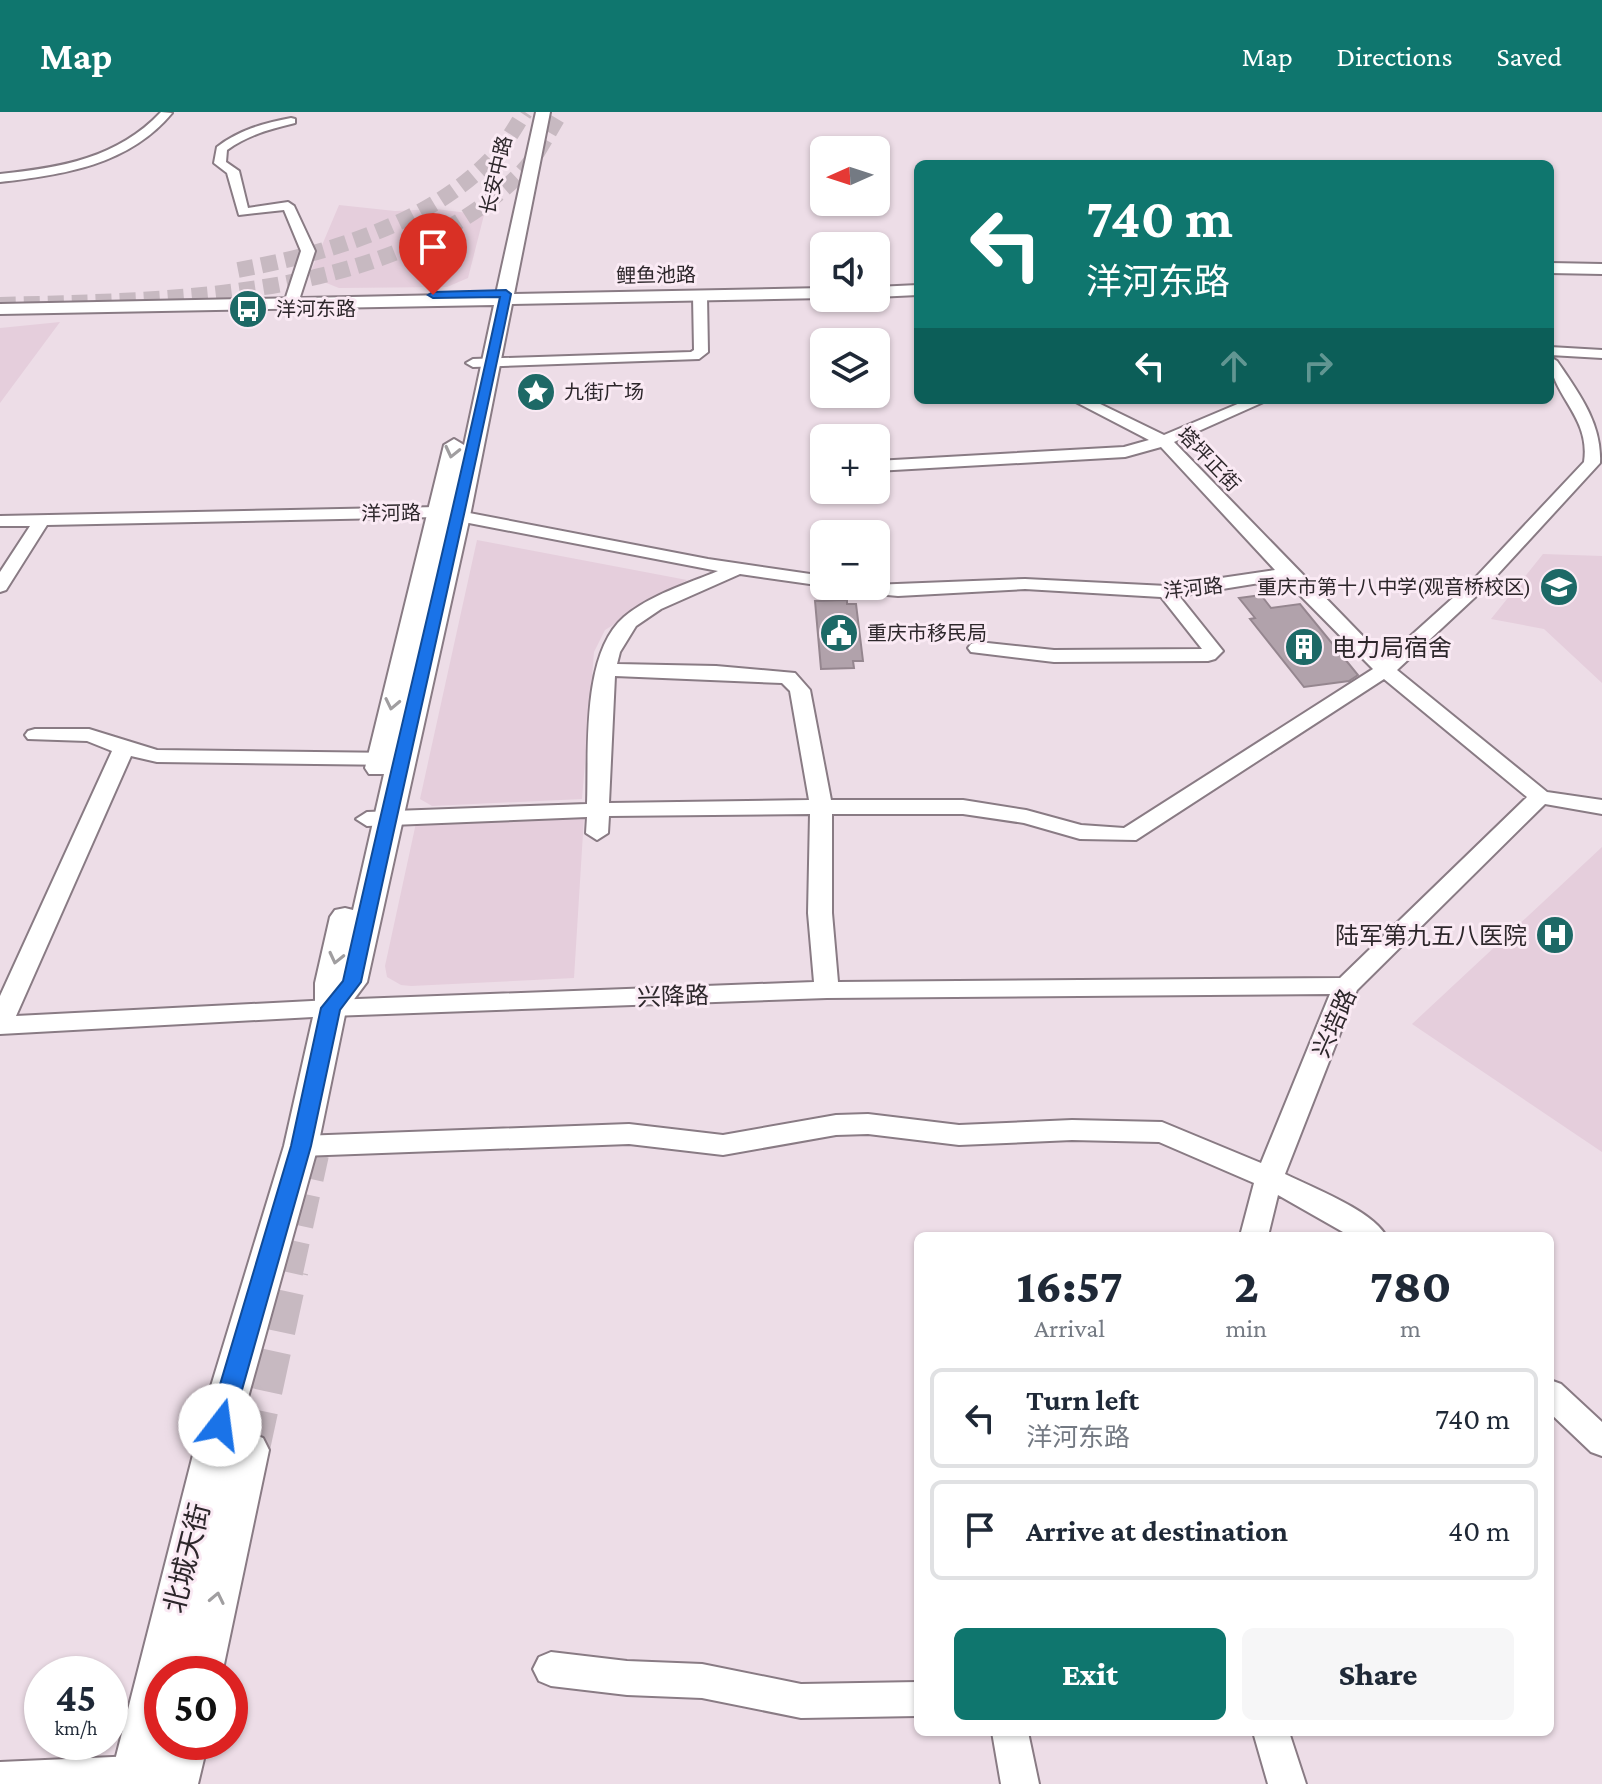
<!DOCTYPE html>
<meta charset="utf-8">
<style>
:root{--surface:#fff;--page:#f6f6f7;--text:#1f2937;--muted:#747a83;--line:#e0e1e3;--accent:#0f766e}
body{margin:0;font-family:"Crimson Pro","Noto Sans SC",serif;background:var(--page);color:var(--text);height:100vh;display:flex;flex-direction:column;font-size:30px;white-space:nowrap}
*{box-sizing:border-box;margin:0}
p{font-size:26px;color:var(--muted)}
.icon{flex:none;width:44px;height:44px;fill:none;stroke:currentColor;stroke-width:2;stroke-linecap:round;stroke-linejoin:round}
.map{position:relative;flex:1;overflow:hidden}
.details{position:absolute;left:914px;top:1120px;width:640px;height:504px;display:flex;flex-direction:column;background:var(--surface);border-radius:12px;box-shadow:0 2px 6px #0004}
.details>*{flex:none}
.hud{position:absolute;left:914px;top:48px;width:640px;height:244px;border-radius:12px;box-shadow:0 2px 6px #0004;background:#0f766e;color:#fff;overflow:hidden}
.needle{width:52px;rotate:267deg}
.tools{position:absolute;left:810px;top:24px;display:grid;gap:16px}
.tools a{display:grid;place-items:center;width:80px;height:80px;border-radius:12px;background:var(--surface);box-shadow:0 2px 6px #0004;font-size:40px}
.speed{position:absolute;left:24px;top:1544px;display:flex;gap:16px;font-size:40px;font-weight:700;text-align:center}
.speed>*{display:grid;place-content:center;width:104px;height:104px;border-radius:50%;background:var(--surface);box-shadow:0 2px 6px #0004;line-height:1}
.speed small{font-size:20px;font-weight:400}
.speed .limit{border:12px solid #d22;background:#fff;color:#111}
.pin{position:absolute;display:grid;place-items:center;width:68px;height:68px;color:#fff;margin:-82px -34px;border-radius:50% 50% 50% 0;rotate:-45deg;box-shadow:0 0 8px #0007}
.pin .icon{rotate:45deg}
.me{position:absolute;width:88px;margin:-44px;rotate:15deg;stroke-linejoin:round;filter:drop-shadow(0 0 6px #0008)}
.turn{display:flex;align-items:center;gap:28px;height:168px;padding:0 40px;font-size:36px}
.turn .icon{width:104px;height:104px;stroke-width:2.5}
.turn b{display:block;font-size:56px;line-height:68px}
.lanes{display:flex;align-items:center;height:76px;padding:0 40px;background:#0003;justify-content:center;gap:40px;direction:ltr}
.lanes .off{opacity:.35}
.eta{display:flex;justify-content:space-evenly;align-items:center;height:136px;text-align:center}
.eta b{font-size:48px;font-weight:800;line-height:56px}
.action{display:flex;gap:16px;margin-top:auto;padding:16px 40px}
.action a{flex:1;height:92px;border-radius:12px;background:var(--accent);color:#fff;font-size:32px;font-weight:800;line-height:92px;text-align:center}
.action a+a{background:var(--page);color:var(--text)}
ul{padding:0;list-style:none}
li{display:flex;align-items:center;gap:24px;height:100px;margin:0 16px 12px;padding:0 24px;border:4px solid var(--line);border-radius:12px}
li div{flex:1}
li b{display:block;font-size:30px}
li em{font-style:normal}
header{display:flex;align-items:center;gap:48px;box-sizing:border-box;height:112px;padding:0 40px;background:var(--accent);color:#fff}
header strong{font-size:38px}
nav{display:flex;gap:44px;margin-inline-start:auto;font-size:28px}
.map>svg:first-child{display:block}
</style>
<header>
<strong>Map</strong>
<nav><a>Map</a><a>Directions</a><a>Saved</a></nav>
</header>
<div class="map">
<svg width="1602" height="1672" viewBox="0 0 1602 1672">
<rect width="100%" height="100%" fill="#eddde7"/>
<path fill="#e5cedc" d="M 339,93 L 395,99 L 436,97 L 484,103 L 468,166 L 447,175 L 339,176 L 309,164 Z
M 60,210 L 0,291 L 0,216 Z
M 477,428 L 687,468 L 605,518 L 594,540 L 582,687 L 432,694 L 420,687 Z
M 1543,442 L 1602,444 L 1602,571 L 1544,517 L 1491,507 Z
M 584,705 L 574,866 L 411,874 L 401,873 L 387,865 L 385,854 L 416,711 Z
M 1602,735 L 1602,1040 L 1412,912 Z"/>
<path fill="#b1a2ab" stroke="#95868f" stroke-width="2" d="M 1261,483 L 1271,496 L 1300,492 L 1358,563 L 1349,569 L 1304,575 L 1250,507 L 1255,506 L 1239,486 Z
M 847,488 L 847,492 L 856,492 L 863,549 L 853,549 L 854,556 L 821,557 L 815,489 Z"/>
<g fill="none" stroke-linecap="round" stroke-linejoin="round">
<path stroke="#c7b9c1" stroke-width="16" stroke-dasharray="16 8" stroke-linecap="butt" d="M 238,158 C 330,141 438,110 501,36 C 510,25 517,12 525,0
M 0,193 C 168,188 393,189 521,61 C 538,44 548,20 561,0"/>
<path stroke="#c7b9c1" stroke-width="32" stroke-dasharray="32 16" stroke-linecap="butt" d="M 287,1160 L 313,1042"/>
<path stroke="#c7b9c1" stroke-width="41" stroke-dasharray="41 20" stroke-linecap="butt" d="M 249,1338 L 288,1158"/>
<g stroke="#897b84" stroke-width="4">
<path id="minor" d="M 161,0 L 172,1 C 129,53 63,63 0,70 L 0,62 C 60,56 118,46 161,0 Z
M 291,6 L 295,7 L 295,11 C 270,17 248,23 227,38 L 226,50 L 239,59 L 248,96 L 288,90 L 294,94 L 315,139 L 300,185 L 293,189 L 286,185 L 301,139 L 284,98 L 239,103 L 227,61 L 214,51 L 217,35 C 239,18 264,11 291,6 Z
M 700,180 L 707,184 L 708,240 L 699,247 L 473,255 L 466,251 L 473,247 L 691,240 L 694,238 L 693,184 Z
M 1550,235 L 1602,238 L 1602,246 L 1550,243 Z
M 1550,245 L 1557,249 C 1578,280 1602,311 1600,351 L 1487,474 L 1397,558 L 1547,680 L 1602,688 L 1602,702 L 1545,692 L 1357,878 L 1285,1062 C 1311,1075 1372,1098 1386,1124 L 1350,1124 L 1278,1083 L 1268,1124 L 1240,1124 L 1254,1071 L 1159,1030 L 1072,1028 L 959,1033 L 868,1022 L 836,1023 L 723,1043 L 629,1032 L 301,1044 L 291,1041 L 287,1034 L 291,1027 L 301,1024 L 629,1012 L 723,1023 L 836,1003 L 868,1002 L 959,1013 L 1072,1008 L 1162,1010 L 1261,1051 L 1330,882 L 827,886 L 331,904 L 0,922 L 0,884 L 112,639 L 87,629 L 28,627 L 25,623 L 28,619 L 35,617 L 89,617 L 157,638 L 398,641 L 409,647 L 398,653 L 157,650 L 131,644 L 16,904 L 331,888 L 814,870 L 808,801 L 810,702 L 609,704 L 608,721 L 597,728 L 586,721 L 587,705 L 367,714 L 356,707 L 367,700 L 587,692 C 589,639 581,542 624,505 C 650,483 687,472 718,459 L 438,405 L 47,413 L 6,478 L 0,480 L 0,460 L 30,414 L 0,414 L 0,404 L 438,395 L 708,447 L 824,464 L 824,474 L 740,462 L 661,497 L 636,514 L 620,540 L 617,552 L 716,554 L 795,561 L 810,578 L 831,688 L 963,688 L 1026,698 L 1081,713 L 1124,716 L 1373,557 L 1284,467 L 1179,484 L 1223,539 L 1215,547 L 1208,549 L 1054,550 L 971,540 L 968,536 L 971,532 L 978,530 L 1054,538 L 1202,537 L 1161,485 L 1025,477 L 898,484 L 855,480 L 846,474 L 1025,467 L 1167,474 L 1275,458 L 1161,335 L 1125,345 L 876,359 L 876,349 L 1124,335 L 1149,328 L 1072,288 L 1092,288 L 1164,323 L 1247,288 L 1268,288 L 1174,330 L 1385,547 L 1475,466 L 1584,350 C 1591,304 1550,283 1550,245 ZM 615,564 L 782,571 L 790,579 L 809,688 L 609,691 ZM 1384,567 L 1527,685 L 1340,866 L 838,870 L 832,801 L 832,702 L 963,702 L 1024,711 L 1080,727 L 1136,728 Z
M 1550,1268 L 1561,1272 L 1602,1310 L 1602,1344 L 1591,1340 L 1550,1301 Z
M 551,1540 L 627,1549 L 702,1552 L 801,1572 L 918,1570 L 918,1604 L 801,1606 L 702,1586 L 627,1583 L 551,1574 L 539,1569 L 533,1557 L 539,1545 Z
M 992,1620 L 1028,1620 L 1039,1672 L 1001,1672 Z
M 1253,1620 L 1289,1620 L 1306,1672 L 1268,1672 Z
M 135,1644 L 148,1649 L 153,1662 L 149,1672 L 0,1672 L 0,1650 Z"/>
</g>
<g stroke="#897b84" stroke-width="4">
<path id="major" d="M 536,0 L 550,0 L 514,182 L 824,176 L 825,186 L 512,192 L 470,404 L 367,870 L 346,898 L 318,1034 L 237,1325 L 249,1321 L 263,1326 L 269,1338 L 222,1562 L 162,1562 L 162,1630 L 208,1630 L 198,1672 L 109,1672 L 208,1284 L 284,1034 L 315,896 L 315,871 L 330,805 L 335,798 L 345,796 L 353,798 L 384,662 L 369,662 L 365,656 L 444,333 L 454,327 L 464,333 L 494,193 L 0,202 L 0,192 L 496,182 Z
M 1550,151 L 1602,152 L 1602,162 L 1550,161 Z
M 918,173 L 918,183 L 876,185 L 876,175 Z"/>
</g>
<use href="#minor" fill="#fff" fill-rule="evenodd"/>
<use href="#major" fill="#fff" fill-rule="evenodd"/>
</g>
<defs><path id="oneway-chevron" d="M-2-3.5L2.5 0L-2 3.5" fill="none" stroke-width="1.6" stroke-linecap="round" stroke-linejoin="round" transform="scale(2)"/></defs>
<g stroke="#a09ea0">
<use href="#oneway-chevron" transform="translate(452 340) rotate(103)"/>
<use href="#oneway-chevron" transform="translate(392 592) rotate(102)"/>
<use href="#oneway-chevron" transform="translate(336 846) rotate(103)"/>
<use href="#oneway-chevron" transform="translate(217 1486) rotate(-78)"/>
</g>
<path fill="#1a73e8" stroke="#114b97" stroke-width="2" d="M 506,178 L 511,182 C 464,412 410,640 361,870 L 340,898 L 311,1034 L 232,1313 L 228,1320 L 220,1323 L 212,1320 L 208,1313 L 291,1034 L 321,896 L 343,869 C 394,640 451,413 500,185 L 433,186 L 428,183 L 433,180 Z"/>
<defs>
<g id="bus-disc" transform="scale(2)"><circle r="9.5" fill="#1d6966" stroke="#faeaf4"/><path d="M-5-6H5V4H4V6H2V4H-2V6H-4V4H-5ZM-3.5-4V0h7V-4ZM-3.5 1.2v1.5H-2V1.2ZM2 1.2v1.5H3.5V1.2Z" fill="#fff"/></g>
<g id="sight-disc" transform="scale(2)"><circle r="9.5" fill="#1d6966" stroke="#faeaf4"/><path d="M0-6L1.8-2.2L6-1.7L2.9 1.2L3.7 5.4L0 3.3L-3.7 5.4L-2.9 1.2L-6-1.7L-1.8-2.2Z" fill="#fff"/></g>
<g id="school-disc" transform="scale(2)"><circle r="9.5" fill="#1d6966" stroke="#faeaf4"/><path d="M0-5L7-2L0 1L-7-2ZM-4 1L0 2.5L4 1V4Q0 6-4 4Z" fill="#fff"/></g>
<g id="civic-disc" transform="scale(2)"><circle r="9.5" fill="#1d6966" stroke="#faeaf4"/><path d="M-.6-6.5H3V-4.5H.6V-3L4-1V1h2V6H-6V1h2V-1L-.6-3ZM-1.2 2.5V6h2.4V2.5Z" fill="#fff"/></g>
<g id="building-disc" transform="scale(2)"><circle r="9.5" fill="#1d6966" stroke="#faeaf4"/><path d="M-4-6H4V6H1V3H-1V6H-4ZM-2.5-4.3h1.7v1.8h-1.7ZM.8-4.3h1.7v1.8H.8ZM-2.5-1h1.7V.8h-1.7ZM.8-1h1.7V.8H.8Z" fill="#fff"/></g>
<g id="hospital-disc" transform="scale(2)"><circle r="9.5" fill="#1d6966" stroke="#faeaf4"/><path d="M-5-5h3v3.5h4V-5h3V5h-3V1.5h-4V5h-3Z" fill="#fff"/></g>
</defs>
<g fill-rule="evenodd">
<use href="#bus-disc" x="248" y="197"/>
<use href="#sight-disc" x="536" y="280"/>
<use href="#school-disc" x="1559" y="475"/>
<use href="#civic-disc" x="839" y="521"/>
<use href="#building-disc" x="1304" y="535"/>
<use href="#hospital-disc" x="1555" y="823"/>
</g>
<g text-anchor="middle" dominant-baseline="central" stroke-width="6" stroke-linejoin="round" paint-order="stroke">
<g font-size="20" fill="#2d272b" stroke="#faeaf4">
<text transform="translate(496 63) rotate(-77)">长安中路</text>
<text transform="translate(656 163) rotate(-1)">鲤鱼池路</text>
<text transform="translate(1209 347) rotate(46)">塔坪正街</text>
<text transform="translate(391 401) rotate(-1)">洋河路</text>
<text transform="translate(1193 476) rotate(-6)">洋河路</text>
</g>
<g font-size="20" fill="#2d272b" stroke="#faeaf4" text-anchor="start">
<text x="276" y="197">洋河东路</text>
<text x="564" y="280">九街广场</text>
<text x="1531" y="475" text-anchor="end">重庆市第十八中学(观音桥校区)</text>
<text x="867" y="521">重庆市移民局</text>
</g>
<g font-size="24" fill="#2d272b" stroke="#faeaf4" text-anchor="start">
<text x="1332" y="535">电力局宿舍</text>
<text x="1527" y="823" text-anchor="end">陆军第九五八医院</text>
</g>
<g font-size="24" fill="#2d272b" stroke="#faeaf4">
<text transform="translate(673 884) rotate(-2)">兴降路</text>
<text transform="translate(1334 911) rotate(-66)">兴培路</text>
</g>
<g font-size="28" fill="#2d272b" stroke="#faeaf4">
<text transform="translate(187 1446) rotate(-76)">北城天街</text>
</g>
</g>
</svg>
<div class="tools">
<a><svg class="needle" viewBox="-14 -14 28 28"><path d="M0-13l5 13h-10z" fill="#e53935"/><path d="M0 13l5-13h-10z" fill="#747a83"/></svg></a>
<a><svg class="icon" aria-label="sound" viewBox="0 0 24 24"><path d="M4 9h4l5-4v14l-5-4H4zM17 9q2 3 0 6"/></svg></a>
<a><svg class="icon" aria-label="layers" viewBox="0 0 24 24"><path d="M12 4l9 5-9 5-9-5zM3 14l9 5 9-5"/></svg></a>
<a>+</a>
<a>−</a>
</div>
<div class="speed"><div>45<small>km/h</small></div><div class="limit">50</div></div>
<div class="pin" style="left:433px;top:183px;background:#d93025"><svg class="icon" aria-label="arrive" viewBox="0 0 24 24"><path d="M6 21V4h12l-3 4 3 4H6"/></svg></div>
<svg class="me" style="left:220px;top:1313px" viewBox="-20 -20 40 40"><circle r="19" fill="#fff"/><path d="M0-13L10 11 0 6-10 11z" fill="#1a73e8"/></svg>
<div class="hud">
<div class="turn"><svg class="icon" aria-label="left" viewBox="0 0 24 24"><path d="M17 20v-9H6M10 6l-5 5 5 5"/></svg><div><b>740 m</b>洋河东路</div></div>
<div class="lanes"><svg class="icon" aria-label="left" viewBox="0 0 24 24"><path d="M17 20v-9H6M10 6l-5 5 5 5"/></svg><svg class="icon off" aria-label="ahead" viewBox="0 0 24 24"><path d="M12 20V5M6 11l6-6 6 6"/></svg><svg class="icon off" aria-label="right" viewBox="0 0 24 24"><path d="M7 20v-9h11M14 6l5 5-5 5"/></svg></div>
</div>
<section class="details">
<div class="eta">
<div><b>16:57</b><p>Arrival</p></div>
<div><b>2</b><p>min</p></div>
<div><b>780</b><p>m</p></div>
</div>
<ul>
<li><svg class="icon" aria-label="left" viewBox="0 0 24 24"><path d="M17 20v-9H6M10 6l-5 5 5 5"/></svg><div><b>Turn left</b><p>洋河东路</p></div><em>740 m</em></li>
<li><svg class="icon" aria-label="arrive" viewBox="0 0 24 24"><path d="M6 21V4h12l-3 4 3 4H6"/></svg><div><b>Arrive at destination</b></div><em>40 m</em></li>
</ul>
<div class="action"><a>Exit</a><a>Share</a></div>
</section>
</div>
